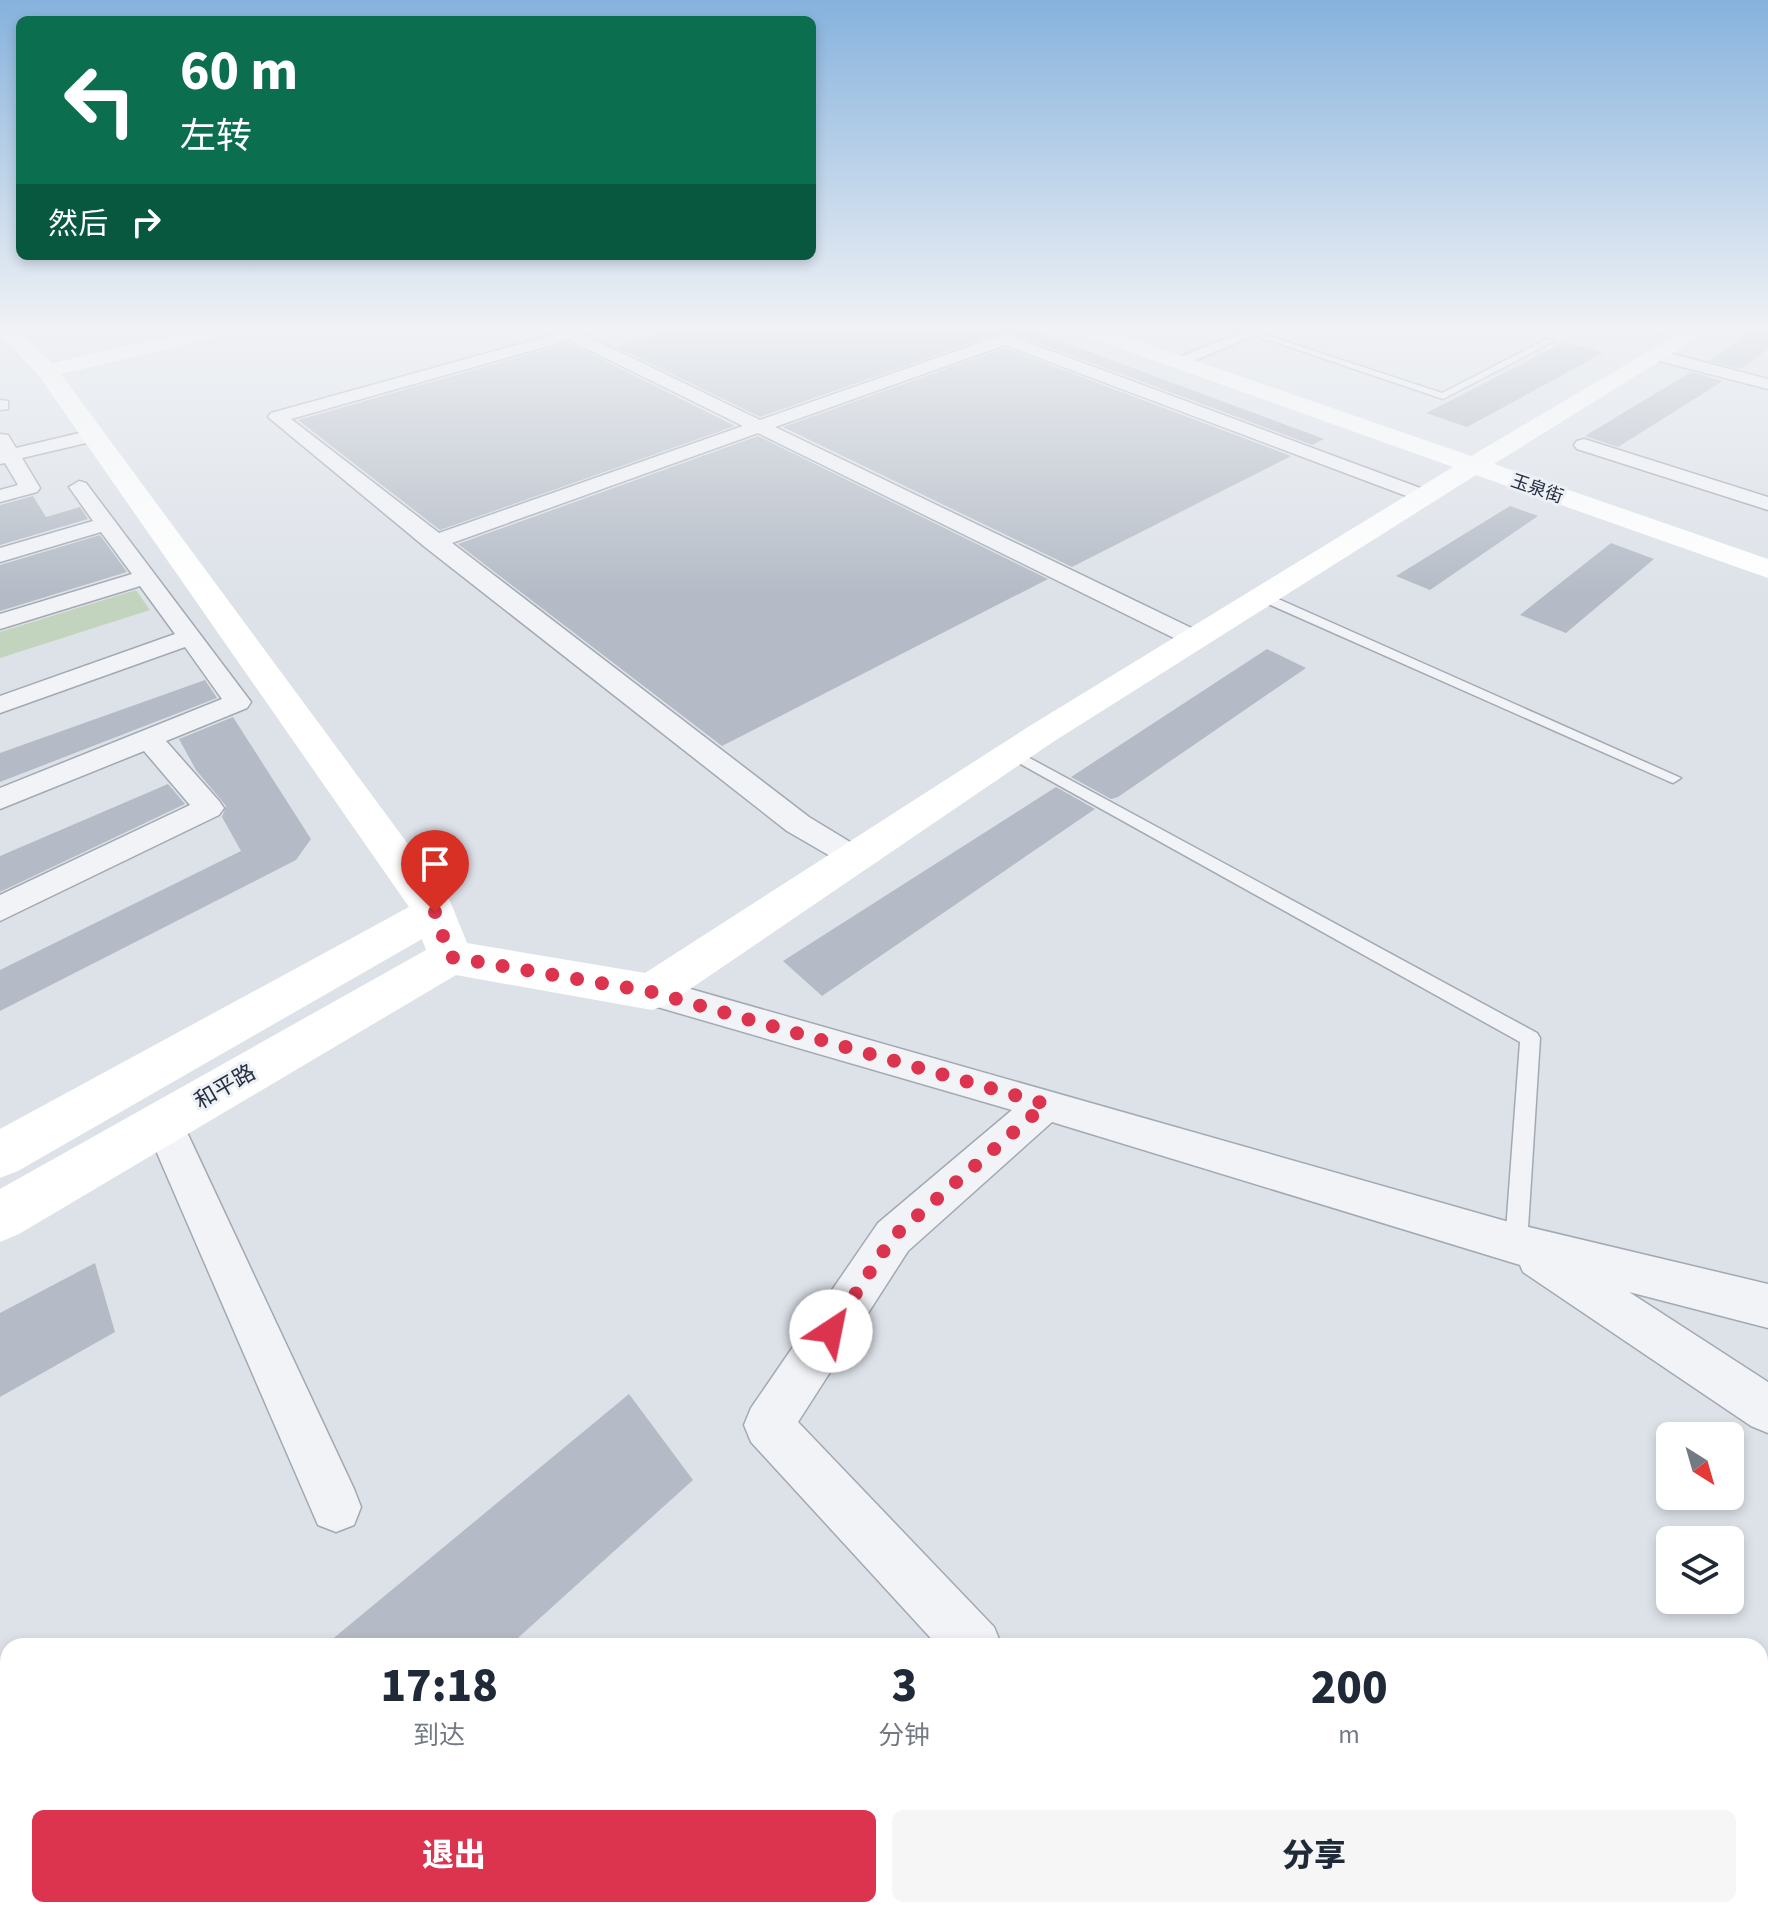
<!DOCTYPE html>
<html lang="zh">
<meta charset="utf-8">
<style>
:root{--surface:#fff;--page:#f6f6f7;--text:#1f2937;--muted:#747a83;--accent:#dc344e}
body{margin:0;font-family:"Source Sans 3","Noto Sans SC",sans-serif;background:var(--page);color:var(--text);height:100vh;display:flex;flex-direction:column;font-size:30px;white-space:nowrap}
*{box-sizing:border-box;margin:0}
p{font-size:26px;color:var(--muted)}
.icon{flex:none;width:44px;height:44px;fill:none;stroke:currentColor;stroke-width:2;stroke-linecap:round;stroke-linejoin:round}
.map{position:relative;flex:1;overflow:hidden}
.side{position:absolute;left:0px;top:1638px;width:1768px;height:280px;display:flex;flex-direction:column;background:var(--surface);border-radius:24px 24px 0 0;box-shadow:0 4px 12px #0003}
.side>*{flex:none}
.top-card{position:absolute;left:16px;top:16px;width:800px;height:244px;border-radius:12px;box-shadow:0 4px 12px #0003;background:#0b6e4f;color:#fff;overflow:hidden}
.needle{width:52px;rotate:143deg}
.tools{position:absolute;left:1656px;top:1422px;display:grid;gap:16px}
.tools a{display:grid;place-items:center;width:88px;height:88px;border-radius:12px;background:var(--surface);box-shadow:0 4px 12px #0003;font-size:40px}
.pin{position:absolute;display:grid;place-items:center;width:68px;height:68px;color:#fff;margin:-82px -34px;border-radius:50% 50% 50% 0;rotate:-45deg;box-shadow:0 0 8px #0007}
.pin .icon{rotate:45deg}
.me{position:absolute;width:88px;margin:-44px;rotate:34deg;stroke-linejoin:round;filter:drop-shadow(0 0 6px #0008)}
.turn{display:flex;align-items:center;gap:28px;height:168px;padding:0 32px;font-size:36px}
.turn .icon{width:104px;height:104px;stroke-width:2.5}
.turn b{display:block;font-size:56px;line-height:68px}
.then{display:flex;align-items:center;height:76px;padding:0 32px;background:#0003;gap:16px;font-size:30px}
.eta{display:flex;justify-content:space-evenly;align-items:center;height:136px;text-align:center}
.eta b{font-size:48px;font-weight:800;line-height:56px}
.cta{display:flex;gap:16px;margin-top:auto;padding:16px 32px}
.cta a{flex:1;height:92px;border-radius:12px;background:var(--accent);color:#fff;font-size:32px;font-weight:800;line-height:92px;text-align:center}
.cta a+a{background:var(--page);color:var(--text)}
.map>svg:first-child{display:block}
</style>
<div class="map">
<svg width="1768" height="1918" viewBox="0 0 1768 1918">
<rect width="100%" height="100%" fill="#dde2e9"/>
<path fill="#c3d4be" d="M 136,590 L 150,610 L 0,658 L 0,632 Z"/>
<path fill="#b4bbc6" d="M 682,328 L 1025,328 L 1324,439 L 1312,445 L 1006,331 L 760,417 L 616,347 Z
M 1756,328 L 1768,328 L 1768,349 L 1741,369 L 1709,361 Z
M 1565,342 L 1603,353 L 1467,427 L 1426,413 Z
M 569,343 L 735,426 L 440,530 L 298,420 Z
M 1005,348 L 1291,456 L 1072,567 L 783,427 Z
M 1691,372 L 1723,381 L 1618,447 L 1585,436 Z
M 758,436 L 1048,579 L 722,746 L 458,544 Z
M 33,496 L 46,517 L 80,507 L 88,519 L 0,545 L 0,505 Z
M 1510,506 L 1538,516 L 1430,590 L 1396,576 Z
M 100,535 L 127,572 L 0,611 L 0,565 Z
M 1611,543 L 1654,559 L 1566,633 L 1520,615 Z
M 1267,649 L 1306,668 L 1118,797 L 1111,799 L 1071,777 Z
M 205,680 L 217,698 L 0,782 L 0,753 Z
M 233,717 L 311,839 L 296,860 L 0,1011 L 0,970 L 241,851 L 222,817 L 226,806 L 196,770 L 179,739 Z
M 168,784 L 185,804 L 0,892 L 0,856 Z
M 1056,787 L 1095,809 L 822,996 L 783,961 Z
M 95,1263 L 115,1332 L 0,1397 L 0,1313 Z
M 629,1394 L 693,1480 L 509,1646 L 324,1646 Z"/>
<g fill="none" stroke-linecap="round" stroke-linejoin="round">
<g stroke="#a2a9b3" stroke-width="3">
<path id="lane" d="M 1233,328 L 1245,328 L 1442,393 L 1547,339 L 1554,341 L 1443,399 Z
M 1259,594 L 1267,594 L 1681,778 L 1673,783 L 1668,781 L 1259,600 Z
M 1013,749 L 1537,1033 L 1540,1038 L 1527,1244 L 1524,1251 L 1516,1254 L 1508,1251 L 1505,1244 L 1520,1042 L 1008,757 L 1008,751 Z"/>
</g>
<g stroke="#a2a9b3" stroke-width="3">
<path id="street" d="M 554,328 L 602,328 L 585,335 L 760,420 L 1005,334 L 1431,492 L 1434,496 L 1431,500 L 1417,500 L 1005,345 L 775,427 L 1204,634 L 1207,639 L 1204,644 L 1186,644 L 758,433 L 452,543 L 809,817 L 860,848 L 865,856 L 860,864 L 849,867 L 787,831 L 425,547 L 268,417 L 271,413 L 556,334 ZM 569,340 L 743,426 L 439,533 L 291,419 Z
M 1641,328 L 1669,328 L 1695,337 L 1687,342 Z
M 1246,330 L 1260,333 L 1182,366 L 1176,367 L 1168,362 Z
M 1657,350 L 1768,379 L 1768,389 L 1651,359 L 1651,351 Z
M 0,400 L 8,401 L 8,409 L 0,410 Z
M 92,430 L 99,432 L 99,440 L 22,458 L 40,488 L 37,492 L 0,502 L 0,490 L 18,485 L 5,463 L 0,464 L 0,434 L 8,435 L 16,448 Z
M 1584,439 L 1768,497 L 1768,510 L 1577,449 L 1574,445 L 1577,441 Z
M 79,481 L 86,483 L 251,702 L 247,708 L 166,741 L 219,801 L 224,808 L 219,815 L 0,921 L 0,895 L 190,805 L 144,751 L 0,809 L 0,788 L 222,699 L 185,647 L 0,713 L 0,696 L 175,634 L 140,586 L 0,629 L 0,614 L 132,574 L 101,532 L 0,562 L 0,548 L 93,521 L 69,487 Z
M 652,978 L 1516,1224 L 1768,1284 L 1768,1328 L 1629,1292 L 1768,1382 L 1768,1433 L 1751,1426 L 1523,1272 L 1520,1265 L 1052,1122 L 908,1251 L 798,1422 L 994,1627 L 1002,1646 L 938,1646 L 751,1442 L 744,1425 L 751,1408 L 878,1223 L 1012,1110 L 640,1002 L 635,992 L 640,982 Z
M 163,1106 L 177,1111 L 354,1489 L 361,1507 L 354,1525 L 336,1532 L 318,1525 L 144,1123 L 149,1111 Z
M 1190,1910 L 1257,1910 L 1260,1918 L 1194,1918 Z"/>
</g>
<use href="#lane" fill="#f1f3f7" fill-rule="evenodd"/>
<use href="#street" fill="#f1f3f7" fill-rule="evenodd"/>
<path fill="#fff" fill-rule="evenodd" d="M 0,328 L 17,328 L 52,363 L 205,328 L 242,328 L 239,332 L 61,374 L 450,901 L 467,943 L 645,973 L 1028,727 L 1453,467 L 1074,332 L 1071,328 L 1101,328 L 1471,456 L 1688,328 L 1713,328 L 1494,464 L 1768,559 L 1768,578 L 1476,475 L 1053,742 L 668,1004 L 652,1010 L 456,975 L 19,1234 L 0,1242 L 0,1189 L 426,950 L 422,939 L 18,1171 L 0,1178 L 0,1129 L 409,907 L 39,376 L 0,334 Z"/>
</g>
<linearGradient id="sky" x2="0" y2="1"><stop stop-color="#86b2dd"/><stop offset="0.55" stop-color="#f0f2f5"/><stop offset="1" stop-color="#f0f2f5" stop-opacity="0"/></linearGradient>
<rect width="1768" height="596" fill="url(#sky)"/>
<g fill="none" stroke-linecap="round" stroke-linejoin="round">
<path stroke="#dc344e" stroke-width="14" stroke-dasharray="0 25.2" d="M 435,912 L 450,957 L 652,992 L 1046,1104 L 893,1237 L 831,1331"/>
</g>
<g text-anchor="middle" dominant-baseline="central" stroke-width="6" stroke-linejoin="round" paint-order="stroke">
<g font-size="18" fill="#252f41" stroke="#edf1f6">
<text transform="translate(1537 489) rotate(19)">玉泉街</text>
</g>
<g font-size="22" fill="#252f41" stroke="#edf1f6">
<text transform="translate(225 1087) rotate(-30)">和平路</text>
</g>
</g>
</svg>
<div class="tools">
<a><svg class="needle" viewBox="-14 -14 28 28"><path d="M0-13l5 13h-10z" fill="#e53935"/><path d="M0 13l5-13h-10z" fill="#747a83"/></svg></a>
<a><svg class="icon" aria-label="layers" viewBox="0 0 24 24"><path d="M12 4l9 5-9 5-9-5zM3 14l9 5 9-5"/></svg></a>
</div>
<div class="pin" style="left:435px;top:912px;background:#d93025"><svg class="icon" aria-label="arrive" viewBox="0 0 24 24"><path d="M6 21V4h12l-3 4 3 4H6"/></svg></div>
<svg class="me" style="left:831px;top:1331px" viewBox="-20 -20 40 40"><circle r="19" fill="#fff"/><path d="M0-13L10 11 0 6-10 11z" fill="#dc344e"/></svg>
<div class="top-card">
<div class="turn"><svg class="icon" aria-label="left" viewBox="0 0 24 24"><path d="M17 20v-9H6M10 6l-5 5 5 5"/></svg><div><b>60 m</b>左转</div></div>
<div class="then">然后<svg class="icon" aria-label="right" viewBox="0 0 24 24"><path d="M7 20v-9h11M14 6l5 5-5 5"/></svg></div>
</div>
<section class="side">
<div class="eta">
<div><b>17:18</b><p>到达</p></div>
<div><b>3</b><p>分钟</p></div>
<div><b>200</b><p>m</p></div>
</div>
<div class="cta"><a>退出</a><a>分享</a></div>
</section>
</div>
